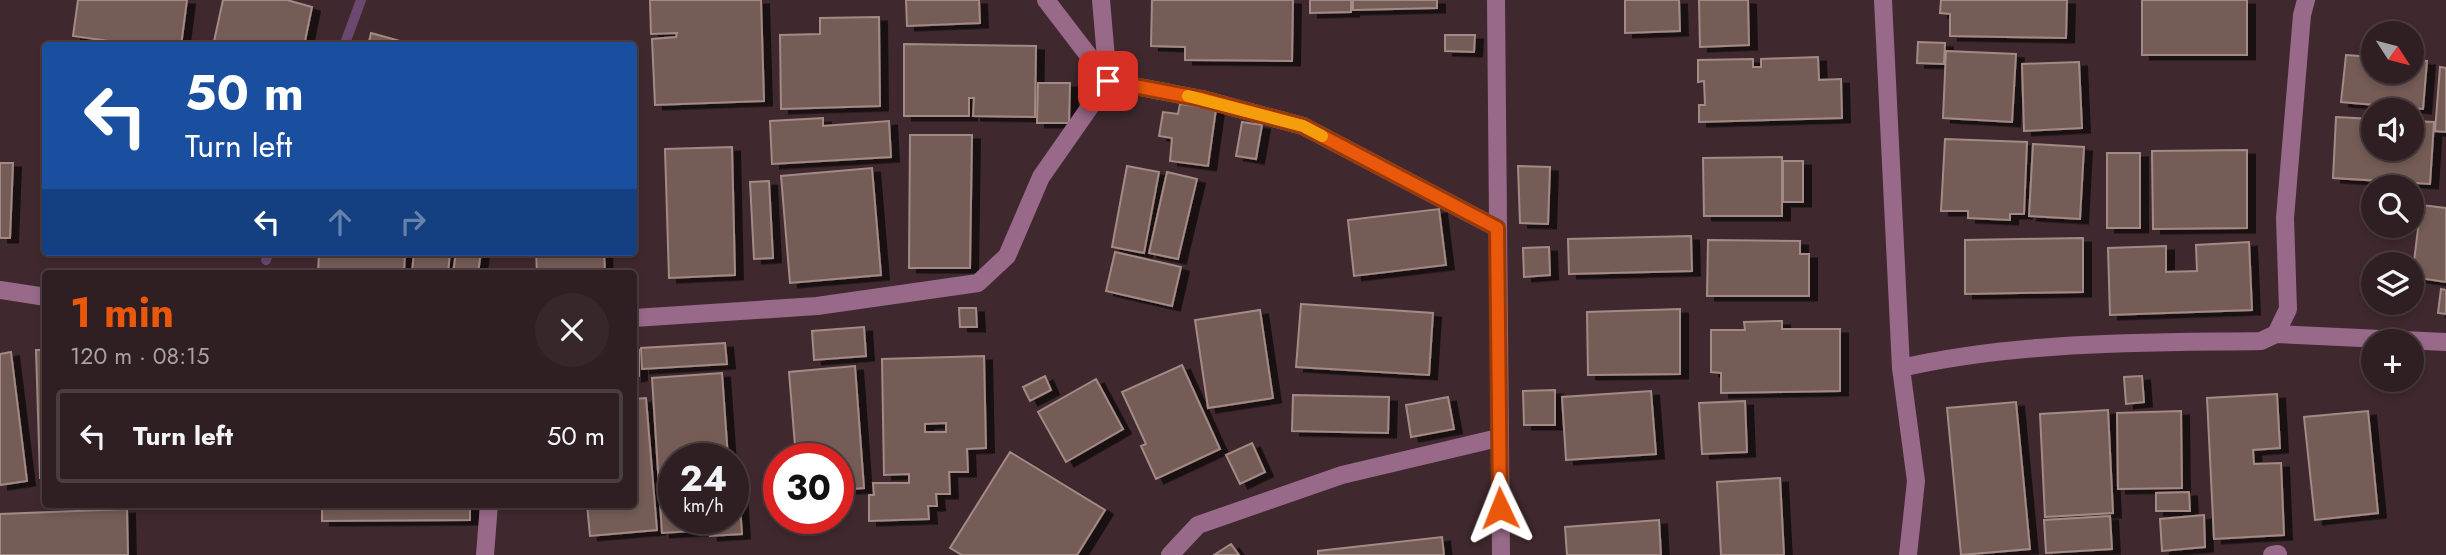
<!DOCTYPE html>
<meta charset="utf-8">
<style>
:root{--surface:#2f1f22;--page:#37272a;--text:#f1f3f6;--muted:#a7a2a5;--line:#4a3d40;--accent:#ea580c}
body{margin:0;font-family:Jost,sans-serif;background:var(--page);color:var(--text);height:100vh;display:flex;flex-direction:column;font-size:26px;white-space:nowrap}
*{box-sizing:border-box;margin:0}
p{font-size:23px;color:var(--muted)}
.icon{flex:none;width:38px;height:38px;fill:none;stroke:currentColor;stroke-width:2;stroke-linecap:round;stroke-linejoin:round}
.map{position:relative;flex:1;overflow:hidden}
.side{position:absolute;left:42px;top:270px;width:595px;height:238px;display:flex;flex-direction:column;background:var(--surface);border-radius:7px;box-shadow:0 4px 10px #0003,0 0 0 2px var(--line)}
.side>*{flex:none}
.guide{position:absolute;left:42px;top:42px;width:595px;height:214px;border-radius:7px;box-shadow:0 4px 10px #0003,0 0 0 2px var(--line);background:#1a4fa0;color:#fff;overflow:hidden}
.needle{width:46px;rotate:126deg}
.buttons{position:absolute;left:2361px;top:21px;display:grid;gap:14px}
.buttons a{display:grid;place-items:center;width:63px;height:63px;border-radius:50%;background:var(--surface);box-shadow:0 4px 10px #0003,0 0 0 2px var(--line);font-size:35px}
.speed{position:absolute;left:658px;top:443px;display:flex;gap:14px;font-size:35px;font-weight:700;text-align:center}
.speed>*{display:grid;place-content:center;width:91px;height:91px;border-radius:50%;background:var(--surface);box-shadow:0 4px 10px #0003,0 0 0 2px var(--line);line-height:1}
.speed small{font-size:18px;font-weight:400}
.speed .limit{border:10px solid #d22;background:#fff;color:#111}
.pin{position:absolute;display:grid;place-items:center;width:60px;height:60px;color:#fff;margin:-30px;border-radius:14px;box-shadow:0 4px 10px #0006}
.me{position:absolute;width:77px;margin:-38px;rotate:358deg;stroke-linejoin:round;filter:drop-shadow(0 0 5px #0008)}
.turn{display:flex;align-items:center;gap:24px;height:147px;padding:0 28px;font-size:32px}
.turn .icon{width:91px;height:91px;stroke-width:2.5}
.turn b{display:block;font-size:49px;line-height:60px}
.lanes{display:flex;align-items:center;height:66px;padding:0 28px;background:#0003;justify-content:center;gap:35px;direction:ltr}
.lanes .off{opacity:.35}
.round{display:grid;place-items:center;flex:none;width:74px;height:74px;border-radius:37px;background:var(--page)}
.head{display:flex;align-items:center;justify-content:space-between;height:119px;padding:0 28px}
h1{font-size:42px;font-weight:700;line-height:52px;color:var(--accent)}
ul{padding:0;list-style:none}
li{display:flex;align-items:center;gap:21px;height:94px;margin:0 14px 10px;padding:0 14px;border:4px solid var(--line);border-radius:7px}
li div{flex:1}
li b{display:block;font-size:26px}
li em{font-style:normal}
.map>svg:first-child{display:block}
</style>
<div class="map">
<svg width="2446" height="555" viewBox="0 0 2446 555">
<defs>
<filter id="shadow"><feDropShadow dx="8" dy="4.5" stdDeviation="0" flood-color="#0009"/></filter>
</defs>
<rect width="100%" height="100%" fill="#3f292e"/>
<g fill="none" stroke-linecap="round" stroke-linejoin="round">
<path stroke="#6a4870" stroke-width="10" d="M 344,46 L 361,0
M 266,260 L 269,252"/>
</g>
<path fill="#745b57" stroke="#a48a85" stroke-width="2" fill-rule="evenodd" filter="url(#shadow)" d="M 78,0 L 187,0 L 181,46 L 144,46 L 73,36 Z
M 223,0 L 287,0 L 312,7 L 304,46 L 213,46 Z
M 650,0 L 761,0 L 764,101 L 655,105 L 652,39 L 676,37 L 677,33 L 651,34 Z
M 906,0 L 979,0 L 980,23 L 907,26 Z
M 1152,0 L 1293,0 L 1292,61 L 1185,60 L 1185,47 L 1151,46 Z
M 1310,0 L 1351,0 L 1351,12 L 1310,13 Z
M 1353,0 L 1437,0 L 1437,8 L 1353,10 Z
M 1625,0 L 1679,0 L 1680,31 L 1625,33 Z
M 1699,0 L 1748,0 L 1749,45 L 1700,47 Z
M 1941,0 L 2067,0 L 2066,38 L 1950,36 L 1950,14 L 1940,13 Z
M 2142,0 L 2247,0 L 2247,55 L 2142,55 Z
M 879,17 L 880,106 L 781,109 L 780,35 L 820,34 L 820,18 Z
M 371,33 L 418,46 L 368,46 Z
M 1445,35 L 1475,35 L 1474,52 L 1445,51 Z
M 1918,42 L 1945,43 L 1944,64 L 1917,63 Z
M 904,44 L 1036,46 L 1035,117 L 973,116 L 974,98 L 969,98 L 969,116 L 904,116 Z
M 1946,51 L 2016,54 L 2012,122 L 1943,118 Z
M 2346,55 L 2373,57 L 2373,72 L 2412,72 L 2412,60 L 2427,61 L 2423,109 L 2341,102 Z
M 1818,57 L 1819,80 L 1841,79 L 1842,118 L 1699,122 L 1699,105 L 1705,105 L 1704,81 L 1698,82 L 1698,60 L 1753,59 L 1753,67 L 1761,67 L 1761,59 Z
M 2079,62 L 2082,128 L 2024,131 L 2022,64 Z
M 2440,67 L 2446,68 L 2446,132 L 2435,131 Z
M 1038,83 L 1070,83 L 1069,123 L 1037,123 Z
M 1180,104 L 1216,109 L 1208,166 L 1170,161 L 1172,138 L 1159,136 L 1163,112 L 1178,114 Z
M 2336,117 L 2373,119 L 2373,149 L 2412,149 L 2412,121 L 2434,122 L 2430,184 L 2333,178 Z
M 823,118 L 823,126 L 889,121 L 891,157 L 772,164 L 770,121 Z
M 1242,122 L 1262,125 L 1256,159 L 1236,156 Z
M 910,135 L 972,135 L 970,268 L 909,268 Z
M 1945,139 L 2027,142 L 2024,214 L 2010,214 L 2010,220 L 1968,218 L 1968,211 L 1941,211 Z
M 2033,144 L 2084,147 L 2080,219 L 2029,216 Z
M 732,147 L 735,275 L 669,278 L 665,149 Z
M 2247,150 L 2247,228 L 2153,229 L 2152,151 Z
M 2107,153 L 2140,153 L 2140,228 L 2107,228 Z
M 1782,157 L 1782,216 L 1704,216 L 1703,158 Z
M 1783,161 L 1803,161 L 1803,202 L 1783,202 Z
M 0,163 L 13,163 L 10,238 L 0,238 Z
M 1127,166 L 1159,172 L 1144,253 L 1112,247 Z
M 1518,166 L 1550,167 L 1548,224 L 1520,223 Z
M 872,168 L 881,275 L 790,283 L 781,176 Z
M 1167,172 L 1197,179 L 1178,259 L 1149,253 Z
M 769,181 L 773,258 L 754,259 L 750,182 Z
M 2421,205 L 2446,208 L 2446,282 L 2412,277 Z
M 1439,209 L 1446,265 L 1354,276 L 1348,220 Z
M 1691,236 L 1692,271 L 1569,274 L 1568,239 Z
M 2083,238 L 2083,292 L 1965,294 L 1965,240 Z
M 1708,240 L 1800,241 L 1800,254 L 1809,254 L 1809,296 L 1707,296 Z
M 2249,242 L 2252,310 L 2110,315 L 2108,248 L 2166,246 L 2166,272 L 2197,271 L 2196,245 Z
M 1549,247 L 1550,275 L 1524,277 L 1523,248 Z
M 319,252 L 405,252 L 404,273 L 318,273 Z
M 414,252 L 450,252 L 448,273 L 412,273 Z
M 456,252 L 481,252 L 478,273 L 453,273 Z
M 536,252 L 604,252 L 605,273 L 537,273 Z
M 1115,252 L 1181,267 L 1172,306 L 1106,291 Z
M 2441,289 L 2446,290 L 2446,314 L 2438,313 Z
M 1301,304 L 1433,313 L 1429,375 L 1296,367 Z
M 959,308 L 976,308 L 977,327 L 960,327 Z
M 1680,309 L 1680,374 L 1588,375 L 1587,312 Z
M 1260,310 L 1273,398 L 1208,408 L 1195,320 Z
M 1782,321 L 1782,329 L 1840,329 L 1840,391 L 1721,393 L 1721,373 L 1711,372 L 1711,330 L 1745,330 L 1744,322 Z
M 864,327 L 866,356 L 814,360 L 812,331 Z
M 725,343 L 727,364 L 642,369 L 641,348 Z
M 36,350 L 46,350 L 46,478 L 40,478 Z
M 634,350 L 639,350 L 639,376 L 634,377 Z
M 11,352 L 27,481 L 0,485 L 0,354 Z
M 984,356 L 986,448 L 967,449 L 968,472 L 949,472 L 950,494 L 936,494 L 937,506 L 928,506 L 929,519 L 869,521 L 869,495 L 874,495 L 873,483 L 909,483 L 909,474 L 884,475 L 882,359 ZM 946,423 L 946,432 L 925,432 L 925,424 Z
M 1182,365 L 1220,449 L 1156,479 L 1141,446 L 1146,444 L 1122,392 Z
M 855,366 L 864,488 L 838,490 L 838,458 L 796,458 L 789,372 Z
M 722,373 L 728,458 L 674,458 L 674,518 L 733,518 L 733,492 L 739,492 L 742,534 L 710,536 L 709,530 L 662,533 L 652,378 Z
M 1045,376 L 1051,390 L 1030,401 L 1023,387 Z
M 2142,376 L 2144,402 L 2126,404 L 2124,377 Z
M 1096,379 L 1123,429 L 1066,462 L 1038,412 Z
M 1555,390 L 1555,425 L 1524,425 L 1523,391 Z
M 1651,391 L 1656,454 L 1566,460 L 1562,397 Z
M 2277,394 L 2280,448 L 2253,450 L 2254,464 L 2281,463 L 2284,535 L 2214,539 L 2207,398 Z
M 1293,395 L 1389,397 L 1388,433 L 1292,431 Z
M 1448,397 L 1454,429 L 1411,437 L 1406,405 Z
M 646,398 L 657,530 L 590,536 L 587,504 L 634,504 L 634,399 Z
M 1745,401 L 1747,452 L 1702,454 L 1699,403 Z
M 2016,402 L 2030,549 L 1961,555 L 1947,408 Z
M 2108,410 L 2113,513 L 2045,517 L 2040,414 Z
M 2181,411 L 2182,488 L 2118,489 L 2117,413 Z
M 2368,411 L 2378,513 L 2315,520 L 2304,417 Z
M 1252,443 L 1265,472 L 1240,484 L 1226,455 Z
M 1010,452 L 1105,510 L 1077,555 L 962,555 L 950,548 Z
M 1780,478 L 1784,555 L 1721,555 L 1717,482 Z
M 2189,492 L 2190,511 L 2156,511 L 2156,493 Z
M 322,504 L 470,504 L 470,520 L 322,521 Z
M 127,509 L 128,555 L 0,555 L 0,514 Z
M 2204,515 L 2205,547 L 2162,551 L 2160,519 Z
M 2110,516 L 2112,549 L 2046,553 L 2044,520 Z
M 1659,520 L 1661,555 L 1567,555 L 1565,527 Z
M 1442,537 L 1444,555 L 1318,555 L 1318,551 Z
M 1231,544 L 1239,555 L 1214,555 Z"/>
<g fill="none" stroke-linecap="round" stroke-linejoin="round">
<path stroke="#996989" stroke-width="18" d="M 1046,0 L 1108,81 L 1202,99 L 1303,126 L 1497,228
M 1496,0 L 1501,555
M 1883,0 L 1901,368 L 1916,481 L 1908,555
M 0,290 L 46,297
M 634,318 L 817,306 L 978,283 L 1007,256 L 1041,177 L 1108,81 L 1101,0
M 2276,334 L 2288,309 L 2285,218 L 2302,15 L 2306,0
M 1901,368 C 2018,341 2141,343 2261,341 L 2276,334 L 2446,342
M 485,555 L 489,504
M 1170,555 L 1198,525 L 1342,475 L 1498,438
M 2272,555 L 2278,554"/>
</g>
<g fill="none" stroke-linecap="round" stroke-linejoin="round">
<g stroke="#983908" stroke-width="18">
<path id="route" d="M 1108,81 L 1202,99 L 1303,126 L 1497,228 L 1500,508"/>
</g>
<use href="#route" stroke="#ea580c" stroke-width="12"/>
<path stroke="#f59e0b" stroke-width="12" d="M 1188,96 L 1303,126 L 1322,136"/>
</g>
</svg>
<div class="buttons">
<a><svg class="needle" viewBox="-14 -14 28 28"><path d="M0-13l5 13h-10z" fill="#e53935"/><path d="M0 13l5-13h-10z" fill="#a7a2a5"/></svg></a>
<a><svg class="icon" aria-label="sound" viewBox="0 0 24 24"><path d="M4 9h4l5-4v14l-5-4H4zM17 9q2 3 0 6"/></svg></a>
<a><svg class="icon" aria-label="search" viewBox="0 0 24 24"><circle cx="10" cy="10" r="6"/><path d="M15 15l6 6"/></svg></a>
<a><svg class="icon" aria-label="layers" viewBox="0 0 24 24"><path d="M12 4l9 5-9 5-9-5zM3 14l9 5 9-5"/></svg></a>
<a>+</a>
</div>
<div class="speed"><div>24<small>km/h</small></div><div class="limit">30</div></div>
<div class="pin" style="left:1108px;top:81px;background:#d93025"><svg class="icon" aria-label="arrive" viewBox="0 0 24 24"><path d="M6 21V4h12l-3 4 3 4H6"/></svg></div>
<svg class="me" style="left:1500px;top:508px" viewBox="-20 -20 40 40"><path d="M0-17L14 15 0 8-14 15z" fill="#ea580c" stroke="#fff" stroke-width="4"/></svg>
<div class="guide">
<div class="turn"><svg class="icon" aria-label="left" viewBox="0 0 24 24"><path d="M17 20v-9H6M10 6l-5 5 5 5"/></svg><div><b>50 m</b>Turn left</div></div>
<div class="lanes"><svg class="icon" aria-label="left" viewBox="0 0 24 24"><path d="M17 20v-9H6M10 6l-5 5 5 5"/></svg><svg class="icon off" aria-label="ahead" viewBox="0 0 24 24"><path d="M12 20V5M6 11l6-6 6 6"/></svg><svg class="icon off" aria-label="right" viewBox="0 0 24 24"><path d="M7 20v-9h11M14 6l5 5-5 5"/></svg></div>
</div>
<section class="side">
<div class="head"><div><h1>1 min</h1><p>120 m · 08:15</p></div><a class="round"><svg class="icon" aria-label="close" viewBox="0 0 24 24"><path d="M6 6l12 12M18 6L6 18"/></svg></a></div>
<ul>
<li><svg class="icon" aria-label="left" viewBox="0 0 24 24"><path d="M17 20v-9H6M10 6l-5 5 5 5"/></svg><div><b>Turn left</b></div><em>50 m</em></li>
</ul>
</section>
</div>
